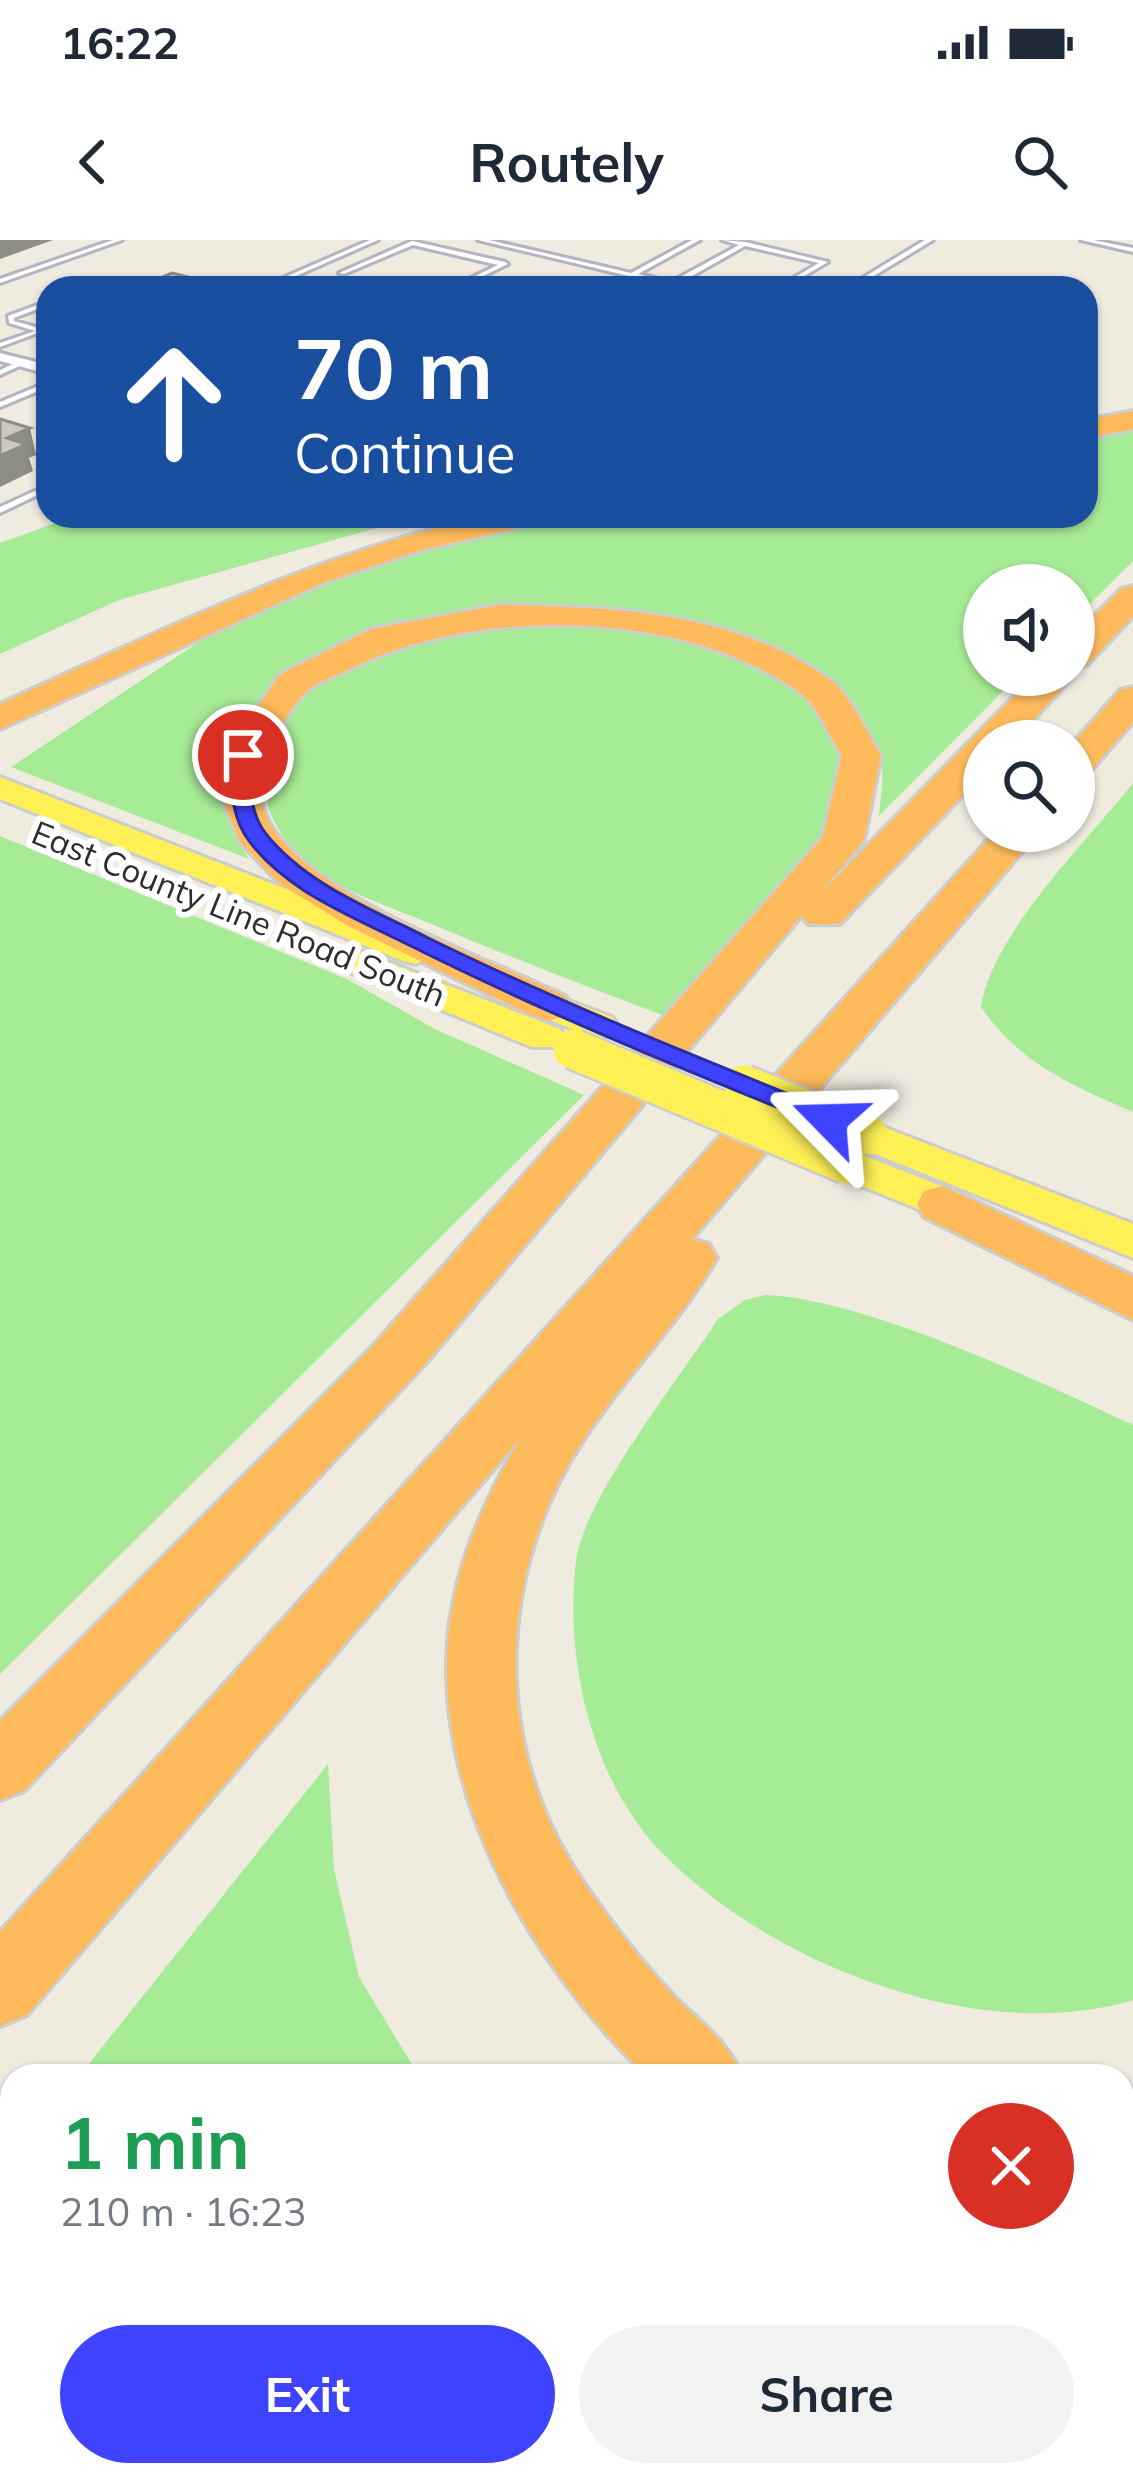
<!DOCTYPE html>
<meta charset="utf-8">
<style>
:root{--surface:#fff;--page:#f2f2f3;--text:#1f2937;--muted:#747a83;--accent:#3d43ff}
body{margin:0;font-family:Mulish,sans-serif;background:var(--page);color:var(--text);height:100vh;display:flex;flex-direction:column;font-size:45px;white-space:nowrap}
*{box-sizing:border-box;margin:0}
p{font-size:39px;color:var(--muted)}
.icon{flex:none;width:66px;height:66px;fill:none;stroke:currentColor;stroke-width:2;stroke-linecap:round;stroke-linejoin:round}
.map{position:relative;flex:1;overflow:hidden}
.panel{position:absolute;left:0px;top:1824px;width:1134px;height:423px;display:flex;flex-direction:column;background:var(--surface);border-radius:36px 36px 0 0;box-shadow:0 3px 9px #0004}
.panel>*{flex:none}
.banner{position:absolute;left:36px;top:36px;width:1062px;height:252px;border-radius:36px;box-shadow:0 3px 9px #0004;background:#1a4fa0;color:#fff;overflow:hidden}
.controls{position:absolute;left:963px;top:324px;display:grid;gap:24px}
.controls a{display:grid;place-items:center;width:132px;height:132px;border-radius:50%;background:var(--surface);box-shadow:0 3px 9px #0004;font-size:60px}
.pin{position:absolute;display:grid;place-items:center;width:102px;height:102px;color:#fff;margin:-51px;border:6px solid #fff;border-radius:50%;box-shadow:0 3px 12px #0007}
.me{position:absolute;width:132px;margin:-66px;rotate:292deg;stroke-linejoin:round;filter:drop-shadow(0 0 9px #0008)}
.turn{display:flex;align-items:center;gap:42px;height:252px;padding:0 60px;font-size:54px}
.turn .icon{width:156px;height:156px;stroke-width:2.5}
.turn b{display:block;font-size:84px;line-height:102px}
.round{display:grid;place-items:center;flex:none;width:126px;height:126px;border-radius:63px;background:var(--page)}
.overview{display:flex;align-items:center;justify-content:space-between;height:204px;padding:0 60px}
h1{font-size:72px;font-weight:700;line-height:90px;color:#1e9e55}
.action{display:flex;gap:24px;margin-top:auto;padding:24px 60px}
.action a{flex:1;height:138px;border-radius:72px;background:var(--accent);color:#fff;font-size:48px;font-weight:700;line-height:138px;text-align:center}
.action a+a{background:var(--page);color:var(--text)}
.status{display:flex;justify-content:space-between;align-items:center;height:84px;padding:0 60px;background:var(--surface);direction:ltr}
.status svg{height:33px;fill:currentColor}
header{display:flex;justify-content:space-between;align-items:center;height:156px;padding:0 60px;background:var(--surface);font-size:54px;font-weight:700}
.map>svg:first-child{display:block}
</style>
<div class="status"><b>16:22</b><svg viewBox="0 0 49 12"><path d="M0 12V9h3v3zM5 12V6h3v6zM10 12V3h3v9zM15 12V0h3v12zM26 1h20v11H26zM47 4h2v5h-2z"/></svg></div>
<header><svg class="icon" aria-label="back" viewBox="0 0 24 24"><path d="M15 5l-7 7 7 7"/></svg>Routely<svg class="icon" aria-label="search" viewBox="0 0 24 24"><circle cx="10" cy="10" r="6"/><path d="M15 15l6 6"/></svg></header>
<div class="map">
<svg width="1133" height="2246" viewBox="0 0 1133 2246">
<rect width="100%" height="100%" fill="#f0ebdf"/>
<path fill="#a6eb96" d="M 1133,188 L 1133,321 L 1074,380 L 1074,345 L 984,345 L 984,435 L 1019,435 L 879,576 C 880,559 885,538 881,521 C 871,476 833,444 794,423 C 710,377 616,364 522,365 C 398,367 134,456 249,619 L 11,527 L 217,390 L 334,336 L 430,306 L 580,276 L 1086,276 L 1086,196 Z
M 75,276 L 420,276 L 119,360 L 0,414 L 0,303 Z
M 576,381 C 668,392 837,416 846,535 C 848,549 840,566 836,580 L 662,775 C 582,745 503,714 424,681 C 385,665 334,649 303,619 C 273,591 256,554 267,513 C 301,398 478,390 576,381 Z
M 1133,543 L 1133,872 C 1072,845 1020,824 981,767 C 993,692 1085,604 1133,543 Z
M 0,596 L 347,739 L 435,789 L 584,855 L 0,1434 Z
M 765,1055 C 864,1058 1040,1142 1133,1185 L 1133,1760 C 980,1806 776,1726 666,1617 C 592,1544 564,1421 576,1321 C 584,1258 681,1136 718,1079 L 745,1060 Z
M 328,1524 L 334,1629 L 359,1737 L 419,1836 L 79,1836 Z
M 12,1920 L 12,2235 L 802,2235 L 818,2246 L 0,2246 L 0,1935 Z"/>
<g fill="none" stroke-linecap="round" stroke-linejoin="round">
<g stroke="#b3b3c2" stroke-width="6">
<path id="lane" d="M 113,0 L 122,0 L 0,43 L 0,39 Z
M 370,0 L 378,0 L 296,36 L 319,42 L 319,44 L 289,39 L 269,48 L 260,48 Z
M 478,0 L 489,0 L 631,33 L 692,0 L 700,0 L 638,34 L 671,42 L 739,5 L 722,0 L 745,2 L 828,22 L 784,48 L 776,48 L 819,23 L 745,6 L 678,44 L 691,48 L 679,48 Z
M 925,0 L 933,0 L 854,48 L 846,48 Z
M 1081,0 L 1093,0 L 1133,8 L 1133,12 Z
M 412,1 L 505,22 L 508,24 L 458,48 L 450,48 L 498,25 L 413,5 L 344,34 L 339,33 Z
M 48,61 L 48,65 L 14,78 L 14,81 L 39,88 L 48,85 L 48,89 L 0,107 L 0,103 L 35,91 L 9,83 L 8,76 Z
M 19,121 L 26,123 L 0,135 L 0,130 Z
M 48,142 L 48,147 L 0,167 L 0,162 Z
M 48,245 L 48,250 L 0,273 L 0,267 Z"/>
</g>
<g stroke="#b3b3c2" stroke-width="6">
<path id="street" d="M 0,113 L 48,125 L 48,134 L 0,121 Z"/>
</g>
<g stroke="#cdcdcd" stroke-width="6">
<path id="primary" d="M 0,537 L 429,705 L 435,713 L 416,724 L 403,721 L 0,559 Z
M 360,711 L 560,789 L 566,798 L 560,807 L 532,807 L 347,731 L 341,723 Z
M 508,738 L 612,777 L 618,786 L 612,795 L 598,799 L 494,758 L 489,750 L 494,742 Z
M 868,881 L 1133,984 L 1133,1018 L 853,905 L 847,895 L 853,885 Z
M 847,909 L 959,953 L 965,964 L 959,975 L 943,979 L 832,934 L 825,924 L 832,914 Z"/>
</g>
<g stroke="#cdcdcd" stroke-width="6">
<path id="highway" d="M 1133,171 L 1133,189 L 1086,198 L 1086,180 Z
M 485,276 L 544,276 L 539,283 L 421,310 L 325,342 L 0,489 L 0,464 C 159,392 313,314 485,276 Z
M 1133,346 L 1133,376 L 1087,425 L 1074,428 L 1074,396 L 1121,349 Z
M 500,365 C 612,367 733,371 829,439 C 850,454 866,492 881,515 L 864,600 L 818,656 L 1035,435 L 1074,435 L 1014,501 L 984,501 L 984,533 L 840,684 L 808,684 L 802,675 L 426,1123 L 24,1551 L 0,1560 L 0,1481 L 371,1108 L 823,597 L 842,515 C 830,497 818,467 802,454 C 684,367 474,366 347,430 C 335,436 317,442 307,451 C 294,462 285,482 275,496 C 254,527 254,567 279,597 C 335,666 484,717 565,756 L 572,766 L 565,776 L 549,781 L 533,776 L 348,686 L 280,644 L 240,602 L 220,553 L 224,513 L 281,434 L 372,389 Z
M 1133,447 L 1133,482 L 1088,534 L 1074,538 L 1074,502 L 1120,450 Z
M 996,591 L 1040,591 L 692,999 L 709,1004 L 717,1018 C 679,1084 623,1138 582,1202 C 496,1335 491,1506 582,1640 C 609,1680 639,1719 672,1754 C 699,1782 727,1800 742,1836 L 647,1836 C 527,1722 420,1536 453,1364 C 464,1304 491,1248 522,1196 L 27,1775 L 0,1786 L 0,1692 Z
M 943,946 L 1133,1036 L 1133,1080 L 924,977 L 917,964 L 924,951 Z
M 1133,1932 L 1133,2014 L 1122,2015 L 1122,1933 Z"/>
</g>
<use href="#lane" fill="#fff" fill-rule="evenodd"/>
<use href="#street" fill="#fff" fill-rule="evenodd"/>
<use href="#primary" fill="#fff155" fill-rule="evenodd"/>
<use href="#highway" fill="#ffbb5b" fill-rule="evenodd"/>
<g stroke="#cdcdcd" stroke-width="44" stroke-linecap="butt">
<path id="primary-bridge" d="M 573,809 L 847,924
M 744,845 L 868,895"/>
</g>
<use href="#primary-bridge" stroke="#fff155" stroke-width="39"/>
</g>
<path fill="#8e8d84" d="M 0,0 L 53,0 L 0,19 Z
M 30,188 L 36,215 L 29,218 L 33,231 L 0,247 L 0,216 L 7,198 Z"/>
<path fill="#cbc9bd" stroke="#8e8d84" stroke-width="3" d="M 172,33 L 230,48 L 136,48 Z
M 0,179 L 30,188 L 7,198 L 26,204 L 0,216 Z"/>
<path fill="#3d43ff" stroke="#282ca6" stroke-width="3" d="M 243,510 L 252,515 C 250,542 248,571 266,594 C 306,644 371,669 426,697 C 561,763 699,818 838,874 L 838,885 L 821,885 C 682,829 545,773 411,706 C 354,677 281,650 245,595 C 230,570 231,543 234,515 Z"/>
<g text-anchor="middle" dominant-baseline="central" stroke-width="12" stroke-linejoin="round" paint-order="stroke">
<g font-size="33" fill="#2d2d2d" stroke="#fff">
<text transform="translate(239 673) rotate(22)">East County Line Road South</text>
</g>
</g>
</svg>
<div class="controls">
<a><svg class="icon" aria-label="sound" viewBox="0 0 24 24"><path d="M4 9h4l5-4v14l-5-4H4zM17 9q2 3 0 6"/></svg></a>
<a><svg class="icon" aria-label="search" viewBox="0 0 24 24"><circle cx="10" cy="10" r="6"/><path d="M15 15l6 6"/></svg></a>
</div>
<div class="pin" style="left:243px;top:515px;background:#d93025"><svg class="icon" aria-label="arrive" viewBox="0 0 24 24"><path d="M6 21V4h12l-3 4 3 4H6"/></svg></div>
<svg class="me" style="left:829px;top:880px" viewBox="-20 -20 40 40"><path d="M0-17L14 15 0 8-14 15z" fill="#3d43ff" stroke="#fff" stroke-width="4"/></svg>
<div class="banner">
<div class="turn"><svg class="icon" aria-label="ahead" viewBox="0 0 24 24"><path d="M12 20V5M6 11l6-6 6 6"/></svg><div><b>70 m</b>Continue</div></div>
</div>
<section class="panel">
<div class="overview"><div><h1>1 min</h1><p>210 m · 16:23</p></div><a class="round" style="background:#d93025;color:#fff"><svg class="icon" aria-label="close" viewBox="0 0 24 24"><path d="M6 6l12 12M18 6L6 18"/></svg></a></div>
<div class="action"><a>Exit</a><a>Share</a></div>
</section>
</div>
